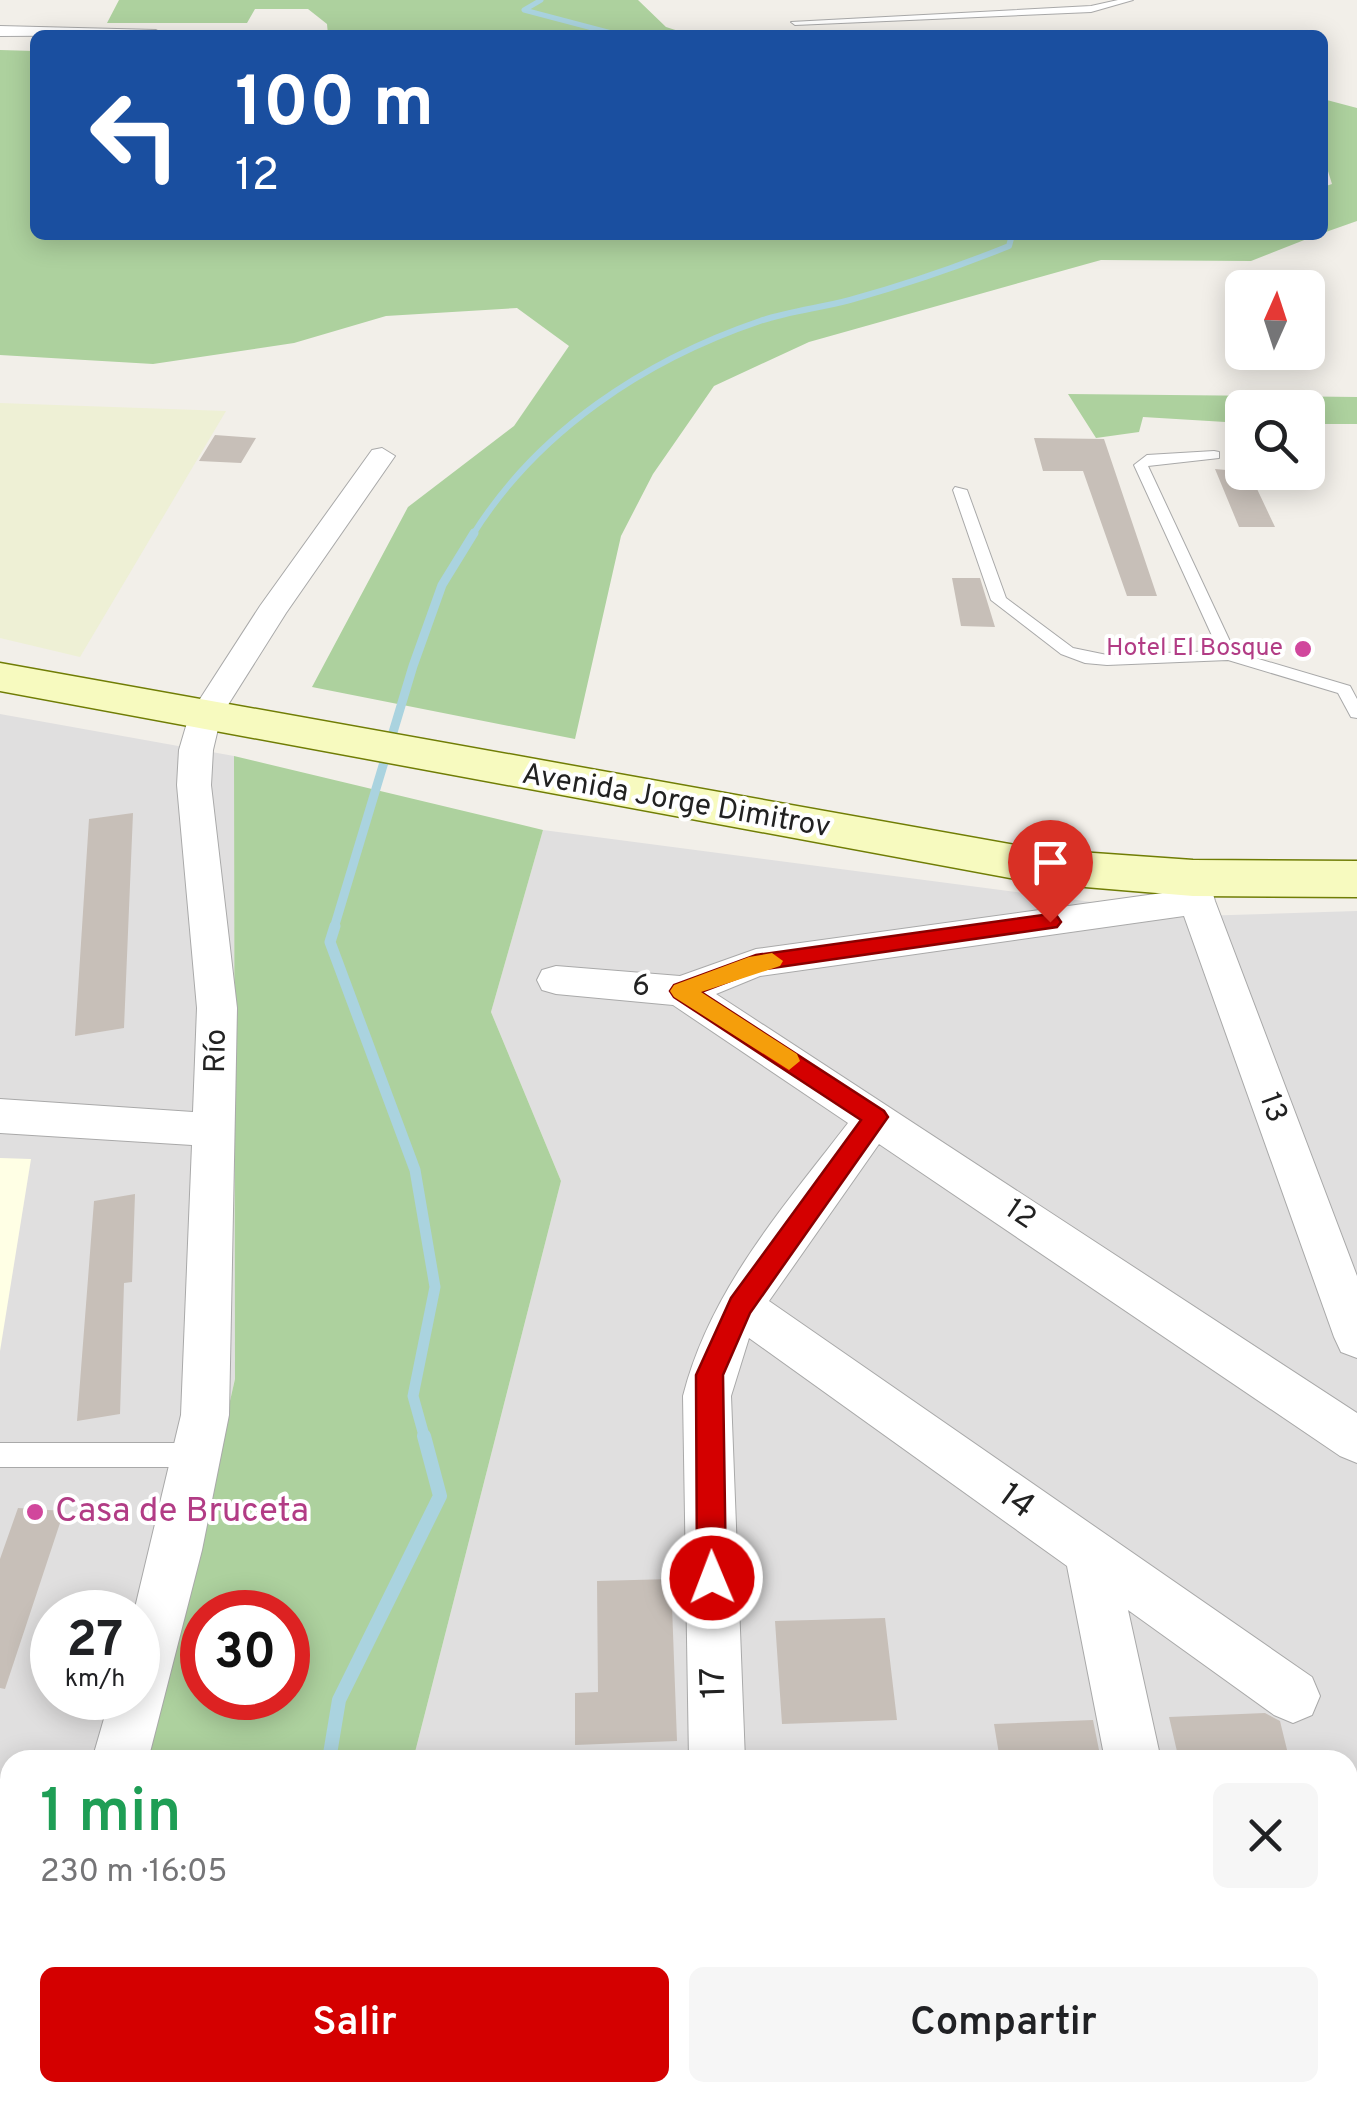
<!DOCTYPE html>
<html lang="es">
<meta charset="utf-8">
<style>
:root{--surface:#fff;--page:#f6f6f6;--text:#202124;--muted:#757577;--accent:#d40000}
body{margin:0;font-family:Overpass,sans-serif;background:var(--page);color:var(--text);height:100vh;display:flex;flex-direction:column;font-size:38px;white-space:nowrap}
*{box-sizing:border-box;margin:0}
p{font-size:32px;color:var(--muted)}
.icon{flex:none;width:55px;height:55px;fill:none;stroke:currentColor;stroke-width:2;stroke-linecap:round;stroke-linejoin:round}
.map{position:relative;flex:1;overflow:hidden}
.side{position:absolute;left:0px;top:1750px;width:1358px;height:352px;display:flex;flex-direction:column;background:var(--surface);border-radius:30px 30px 0 0;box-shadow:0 5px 25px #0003}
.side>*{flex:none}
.top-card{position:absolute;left:30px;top:30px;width:1298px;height:210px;border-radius:15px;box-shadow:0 5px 25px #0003;background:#1a4fa0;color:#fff;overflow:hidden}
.needle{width:65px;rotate:3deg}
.buttons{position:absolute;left:1225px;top:270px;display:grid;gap:20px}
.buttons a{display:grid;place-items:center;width:100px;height:100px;border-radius:15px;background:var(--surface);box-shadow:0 5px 25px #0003;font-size:50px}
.speed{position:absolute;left:30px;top:1590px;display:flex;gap:20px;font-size:50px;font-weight:700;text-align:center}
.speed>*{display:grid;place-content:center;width:130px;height:130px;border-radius:50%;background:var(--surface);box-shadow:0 5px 25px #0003;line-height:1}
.speed small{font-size:25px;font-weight:400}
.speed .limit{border:15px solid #d22;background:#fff;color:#111}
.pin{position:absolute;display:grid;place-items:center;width:85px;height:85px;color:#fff;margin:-102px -42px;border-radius:50% 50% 50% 0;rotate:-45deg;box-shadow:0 0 10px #0007}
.pin .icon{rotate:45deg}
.me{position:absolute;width:110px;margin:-55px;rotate:359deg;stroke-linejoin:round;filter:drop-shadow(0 0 8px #0008)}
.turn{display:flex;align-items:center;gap:35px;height:210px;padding:0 40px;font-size:45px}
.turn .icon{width:130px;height:130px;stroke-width:2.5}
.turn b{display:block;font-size:70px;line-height:85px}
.round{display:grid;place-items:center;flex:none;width:105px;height:105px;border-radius:15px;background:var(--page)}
.overview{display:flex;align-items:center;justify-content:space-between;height:170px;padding:0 40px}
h1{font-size:60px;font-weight:600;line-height:75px;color:#1e9e55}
.primary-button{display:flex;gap:20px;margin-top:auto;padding:20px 40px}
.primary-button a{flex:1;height:115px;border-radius:15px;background:var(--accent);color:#fff;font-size:40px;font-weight:600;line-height:115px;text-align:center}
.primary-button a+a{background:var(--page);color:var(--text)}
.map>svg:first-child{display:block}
</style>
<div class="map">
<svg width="1357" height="2101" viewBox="0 0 1357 2101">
<rect width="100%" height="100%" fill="#f2efe9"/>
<path fill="#e0dfdf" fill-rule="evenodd" d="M 0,714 L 234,756 L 235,1379 L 148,1760 L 10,1760 L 10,2092 L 71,2093 L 69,2101 L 0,2101 ZM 52,1612 L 138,1612 L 138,1698 L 52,1698 Z
M 543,830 L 1198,916 L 1357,911 L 1357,2101 L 351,2101 L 352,2092 L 1348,2092 L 1348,1760 L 413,1760 L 561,1181 L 491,1012 Z"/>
<path fill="#ffffe5" d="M 0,1158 L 31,1159 L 0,1351 Z"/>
<path fill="#eef0d5" d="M 0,403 L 226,411 L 80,657 L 0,638 Z"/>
<path fill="#add19e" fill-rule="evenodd" d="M 119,0 L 638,0 L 666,27 L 691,35 L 328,35 L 327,24 L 308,9 L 255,9 L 247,23 L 107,23 Z
M 0,50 L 35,51 L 35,235 L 1317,235 L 1251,261 L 1101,260 L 809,342 L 714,386 L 653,474 L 621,536 L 575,739 L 312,687 L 408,507 L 514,426 L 569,346 L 517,308 L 386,316 L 294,343 L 153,364 L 0,355 Z
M 1323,99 L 1357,108 L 1357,221 L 1323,233 L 1323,187 L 1332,184 L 1323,155 Z
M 1068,394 L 1357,397 L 1357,424 L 1308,424 L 1308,408 L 1242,408 L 1242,423 L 1143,417 L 1139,432 L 1096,438 Z
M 234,756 L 543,830 L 491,1012 L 561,1181 L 413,1760 L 148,1760 L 235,1379 ZM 202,1612 L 288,1612 L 288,1698 L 202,1698 Z
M 71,2093 L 352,2092 L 352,2093 L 351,2101 L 69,2101 Z"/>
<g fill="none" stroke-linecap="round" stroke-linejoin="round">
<path stroke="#aad3df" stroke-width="5" d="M 541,0 L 524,10 L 619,35"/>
<path stroke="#aad3df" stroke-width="6" d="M 472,536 C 537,431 645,360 760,321 C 789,311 820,308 850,300 C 904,285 957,267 1009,246 L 1012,235"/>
<path stroke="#aad3df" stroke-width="9" d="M 334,928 L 413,666 L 442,585 L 474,533"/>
<path stroke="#aad3df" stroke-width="11" d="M 335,926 L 330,942 L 415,1170 L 435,1287 L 413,1396 L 425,1439"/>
<path stroke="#aad3df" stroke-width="14" d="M 329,1760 L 339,1700 L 440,1496 L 424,1436
M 261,2101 L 264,2092"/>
</g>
<path fill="#c7bfb8" d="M 215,435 L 256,438 L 241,463 L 199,461 Z
M 1034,438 L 1104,439 L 1157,596 L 1127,596 L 1083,471 L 1043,471 Z
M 1215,469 L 1249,472 L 1275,527 L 1239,527 Z
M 952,578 L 980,578 L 995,627 L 961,626 Z
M 133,813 L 124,1028 L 75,1036 L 89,819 Z
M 135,1194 L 132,1282 L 124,1283 L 120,1414 L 77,1421 L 94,1201 Z
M 18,1508 L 64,1511 L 5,1689 L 0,1688 L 0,1559 Z
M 671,1579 L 677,1741 L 575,1745 L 575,1693 L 598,1692 L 597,1581 Z
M 885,1618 L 897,1720 L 782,1724 L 775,1621 Z
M 1265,1713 L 1280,1721 L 1289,1758 L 1179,1760 L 1169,1717 Z
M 1093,1720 L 1101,1760 L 1000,1760 L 994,1724 Z"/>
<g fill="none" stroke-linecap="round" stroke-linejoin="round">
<g stroke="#a9a9a9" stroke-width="2">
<path id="service" d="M 1118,0 L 1133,0 L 1091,12 L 795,25 L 791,22 L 1091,6 Z
M 1214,451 L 1219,452 L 1219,458 L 1148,466 L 1235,652 L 1350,686 L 1357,699 L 1357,718 L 1351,717 L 1338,693 L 1228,660 L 1107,665 L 1085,663 L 1061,654 L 991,600 L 953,490 L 955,487 L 967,490 L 1006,598 L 1073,648 L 1107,655 L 1219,651 L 1134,465 L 1147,455 Z
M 0,1443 L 195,1443 L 204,1447 L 207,1455 L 204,1463 L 195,1467 L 0,1467 Z"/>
</g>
<g stroke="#a9a9a9" stroke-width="2">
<path id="minor" d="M 0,26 L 156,30 L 165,35 L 0,36 Z
M 382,448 L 395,456 L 286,613 L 221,716 L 213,750 L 211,785 L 237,1008 L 229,1415 L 202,1550 L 148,1760 L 92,1760 L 110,1698 L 138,1698 L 138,1612 L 134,1612 L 181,1415 L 192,1145 L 0,1133 L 0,1099 L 193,1112 L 197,1008 L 177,785 L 179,750 L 189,716 L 260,606 L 372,450 Z
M 1193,865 L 1206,869 L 1215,901 L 1357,1276 L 1357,1358 L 1341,1352 L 1334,1337 L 1184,916 L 760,976 L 716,994 L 1357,1413 L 1357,1463 L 1340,1456 L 879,1144 L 769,1301 L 1312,1677 L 1320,1696 L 1312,1715 L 1293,1723 L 1274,1715 L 1128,1610 L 1161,1760 L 1105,1760 L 1067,1566 L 749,1338 L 731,1396 L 745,1760 L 689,1760 L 683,1396 C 710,1290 782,1209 848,1123 L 673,1005 L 556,994 L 542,990 L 537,980 L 542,970 L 556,966 L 680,976 L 756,949 L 1177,891 L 1175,878 L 1180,869 Z
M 1357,1948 L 1357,2008 L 1348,2009 L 1348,1949 Z
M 10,2068 L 10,2092 L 59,2092 L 58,2101 L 0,2101 L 0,2084 Z
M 869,2092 L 931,2092 L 933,2101 L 869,2101 Z
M 1186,2092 L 1249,2092 L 1251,2101 L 1187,2101 Z"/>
</g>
<g stroke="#707d05" stroke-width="3">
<path id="secondary" d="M 0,663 L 1037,849 L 1193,860 L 1357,861 L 1357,897 L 1193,896 L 1037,883 L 0,691 Z"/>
</g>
<use href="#service" fill="#fff" fill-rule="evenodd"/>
<use href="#minor" fill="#fff" fill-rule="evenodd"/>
<use href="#secondary" fill="#f7fabf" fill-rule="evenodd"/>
</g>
<path fill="#d40000" stroke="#8a0000" stroke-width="2.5" d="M 1050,914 L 1057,916 L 1061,922 L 1057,927 L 759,970 L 701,992 L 884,1111 L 888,1117 L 750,1313 L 723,1375 L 726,1578 L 722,1588 L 712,1593 L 701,1588 L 697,1578 L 696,1375 L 731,1298 L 861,1120 L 674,997 L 670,991 L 674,985 L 756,955 Z"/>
<path fill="#f59e0b" d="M 772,953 L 783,961 L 780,966 L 701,992 L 797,1054 L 800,1061 L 789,1070 L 674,997 L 670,991 L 674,985 L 749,957 Z"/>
<g fill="#d1479c" stroke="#fff" stroke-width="4">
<circle cx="1303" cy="649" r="10"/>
<circle cx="35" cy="1512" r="10"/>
</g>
<g text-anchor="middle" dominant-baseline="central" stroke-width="8" stroke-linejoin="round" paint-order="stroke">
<g font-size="25" fill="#b23c85" stroke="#fff" text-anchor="end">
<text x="1283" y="649">Hotel El Bosque</text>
</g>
<g font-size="30" fill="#222" stroke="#fff">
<text transform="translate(676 802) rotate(10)">Avenida Jorge Dimitrov</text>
<text transform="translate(641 987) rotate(5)">6</text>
<text transform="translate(217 1051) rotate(-89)">Río</text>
<text transform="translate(1272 1108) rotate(70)">13</text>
<text transform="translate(1020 1215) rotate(34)">12</text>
</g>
<g font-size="35" fill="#222" stroke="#fff">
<text transform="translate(1016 1502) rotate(36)">14</text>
<text transform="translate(715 1683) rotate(-92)">17</text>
</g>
<g font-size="35" fill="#b23c85" stroke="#fff" text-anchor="start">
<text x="55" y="1512">Casa de Bruceta</text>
</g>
</g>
</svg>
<div class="buttons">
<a><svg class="needle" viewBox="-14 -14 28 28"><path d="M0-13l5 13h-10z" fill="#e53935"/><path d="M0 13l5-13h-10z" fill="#757577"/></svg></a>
<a><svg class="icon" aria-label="search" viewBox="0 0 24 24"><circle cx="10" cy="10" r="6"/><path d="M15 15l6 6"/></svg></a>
</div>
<div class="speed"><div>27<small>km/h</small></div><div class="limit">30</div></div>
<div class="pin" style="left:1050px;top:922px;background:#d93025"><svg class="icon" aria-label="arrive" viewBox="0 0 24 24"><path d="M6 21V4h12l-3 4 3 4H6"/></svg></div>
<svg class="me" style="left:712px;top:1578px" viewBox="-20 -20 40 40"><circle r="17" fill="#d40000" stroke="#fff" stroke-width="3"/><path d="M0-11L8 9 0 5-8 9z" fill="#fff"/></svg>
<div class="top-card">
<div class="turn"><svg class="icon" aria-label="left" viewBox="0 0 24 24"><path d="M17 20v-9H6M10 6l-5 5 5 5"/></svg><div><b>100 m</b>12</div></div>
</div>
<section class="side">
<div class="overview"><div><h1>1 min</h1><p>230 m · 16:05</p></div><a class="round"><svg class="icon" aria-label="close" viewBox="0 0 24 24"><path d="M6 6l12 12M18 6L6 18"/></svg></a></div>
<div class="primary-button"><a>Salir</a><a>Compartir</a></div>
</section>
</div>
